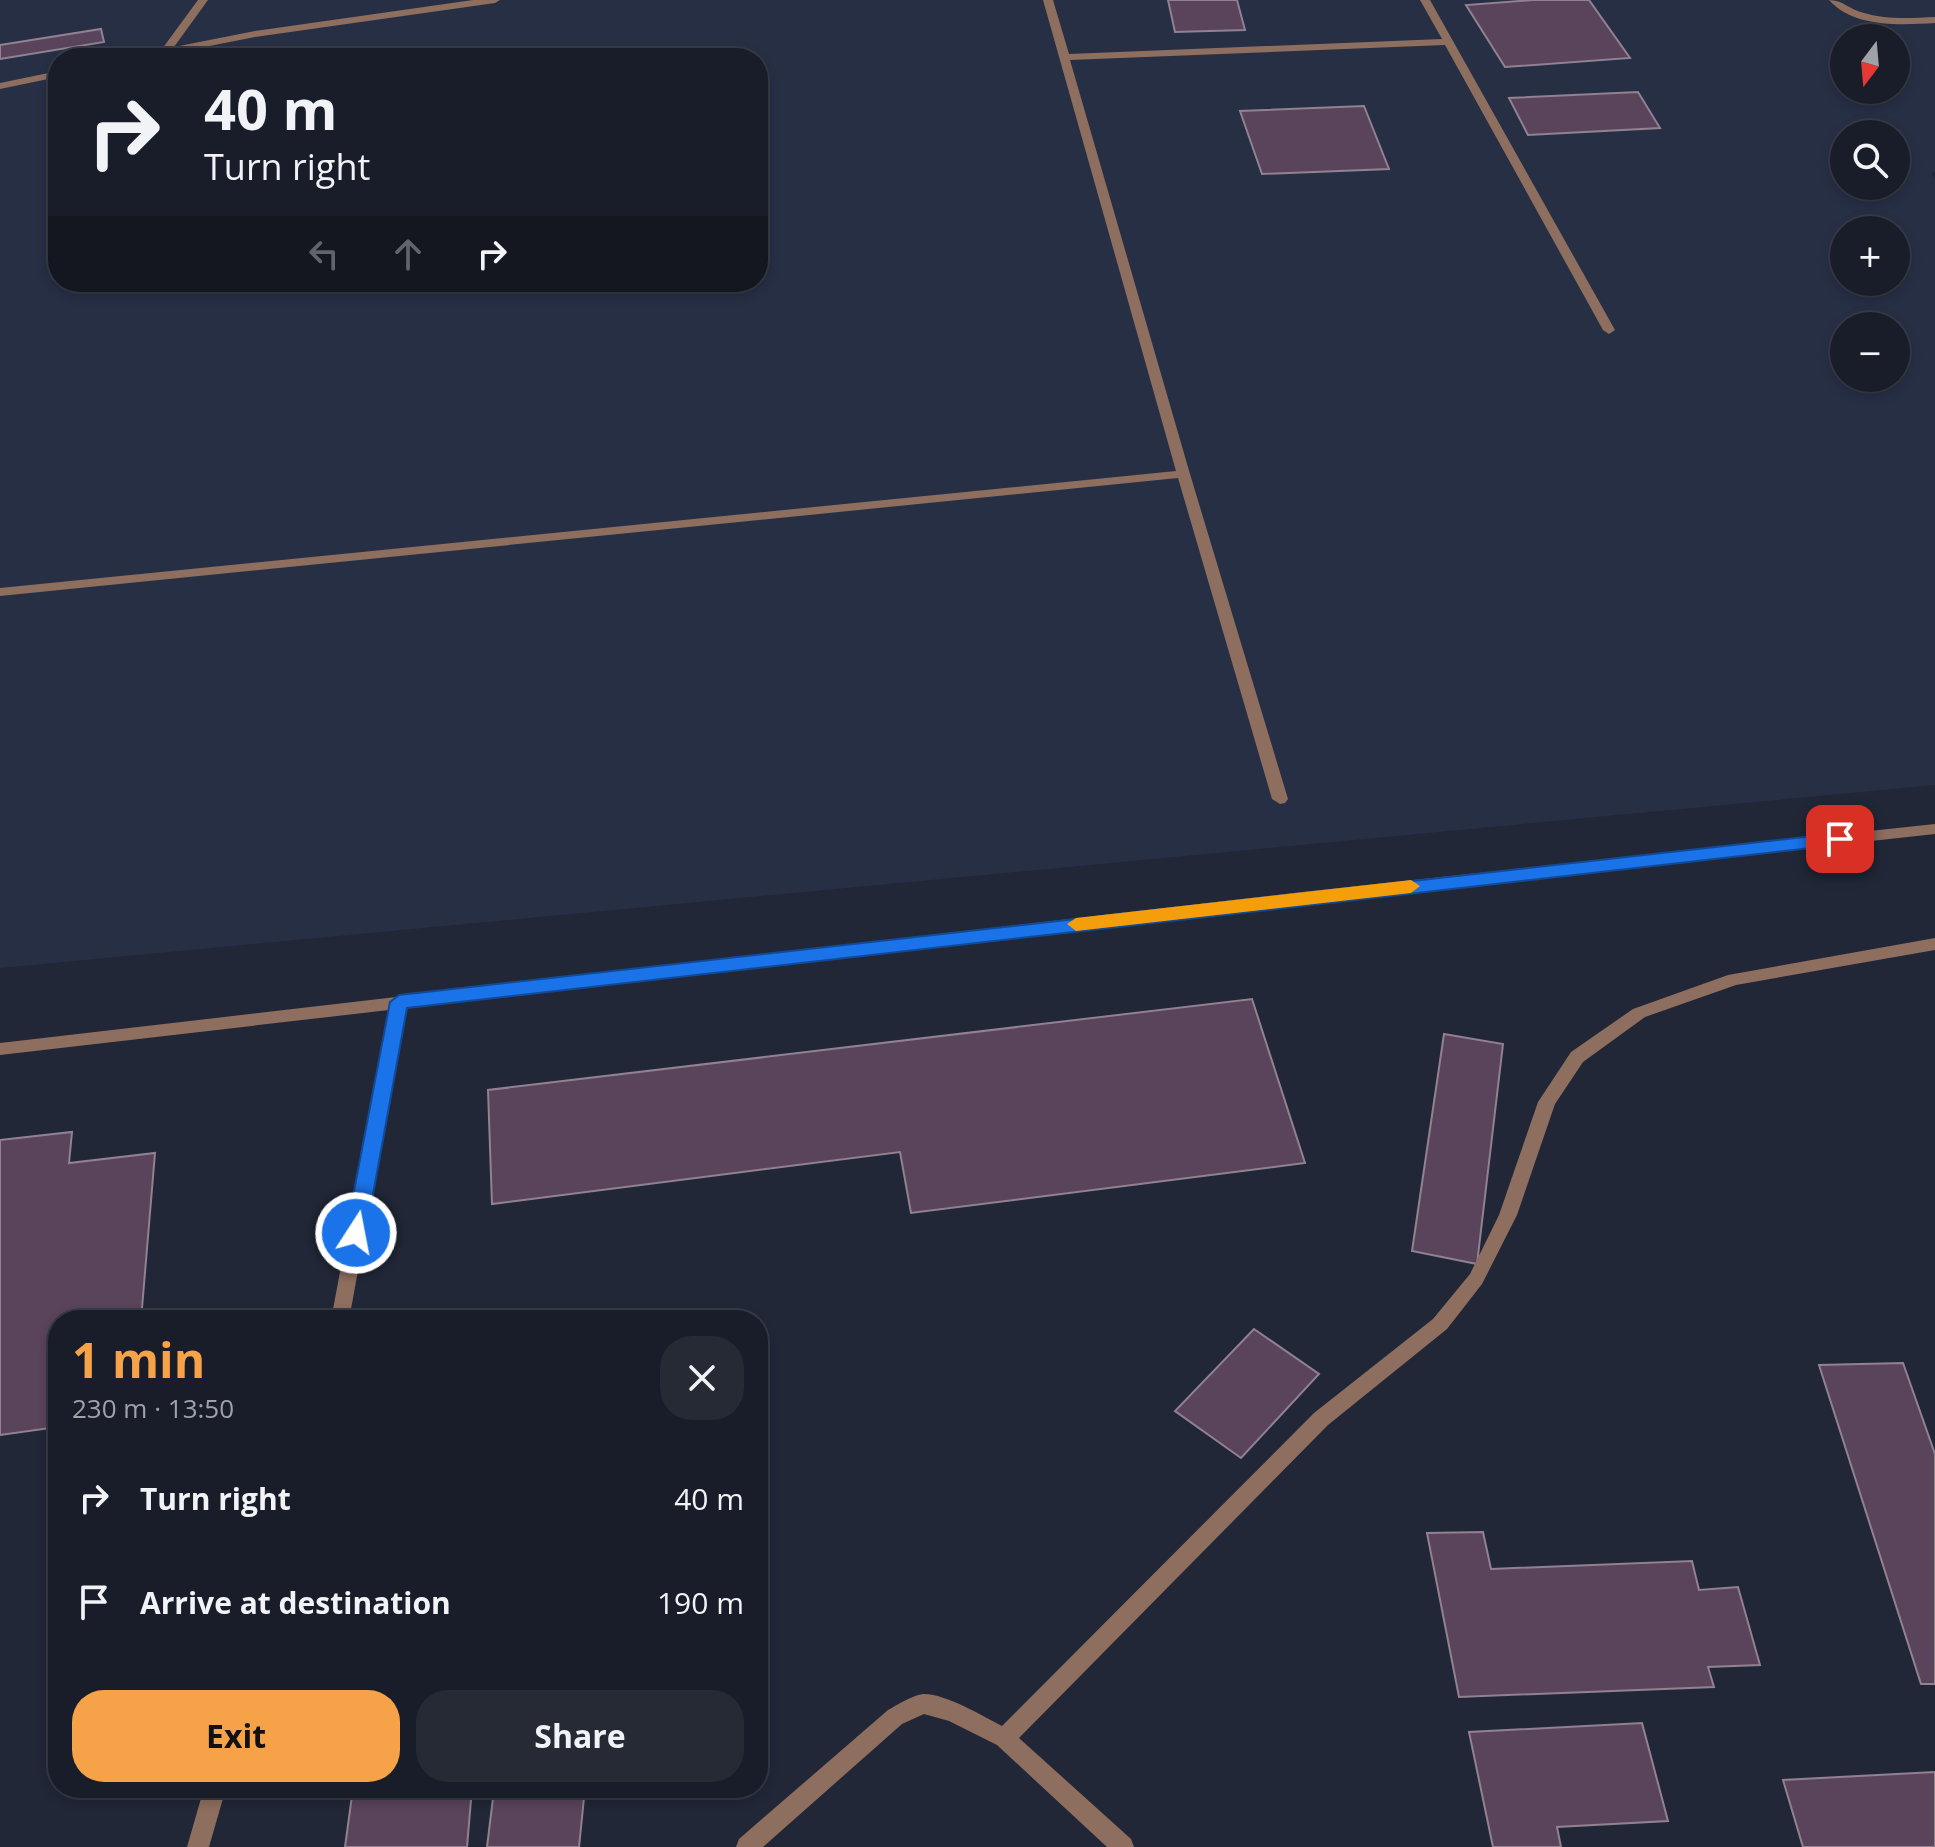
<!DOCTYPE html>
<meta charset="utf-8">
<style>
:root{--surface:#191d29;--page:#262a35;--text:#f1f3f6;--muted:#9fa2a8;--line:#373b46;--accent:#f6a248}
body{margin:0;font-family:"Open Sans",sans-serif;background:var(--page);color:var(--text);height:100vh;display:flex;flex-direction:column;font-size:30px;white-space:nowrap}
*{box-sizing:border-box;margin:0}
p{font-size:26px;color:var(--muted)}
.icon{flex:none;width:44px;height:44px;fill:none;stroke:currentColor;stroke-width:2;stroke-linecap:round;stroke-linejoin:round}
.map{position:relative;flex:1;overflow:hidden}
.sheet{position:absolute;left:48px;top:1310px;width:720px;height:488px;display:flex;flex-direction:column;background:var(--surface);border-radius:32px;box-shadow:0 4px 12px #0003,0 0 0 2px var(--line)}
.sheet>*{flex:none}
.hud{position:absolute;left:48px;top:48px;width:720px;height:244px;border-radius:32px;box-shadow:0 4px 12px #0003,0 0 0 2px var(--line);background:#191d29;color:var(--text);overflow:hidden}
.needle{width:52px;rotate:196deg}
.controls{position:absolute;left:1830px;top:24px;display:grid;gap:16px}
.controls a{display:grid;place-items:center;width:80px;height:80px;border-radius:50%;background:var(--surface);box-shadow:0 4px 12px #0003,0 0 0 2px var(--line);font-size:40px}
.pin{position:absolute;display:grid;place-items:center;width:68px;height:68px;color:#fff;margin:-34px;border-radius:16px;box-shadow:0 4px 12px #0006}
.me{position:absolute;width:88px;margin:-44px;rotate:11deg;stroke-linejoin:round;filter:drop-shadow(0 0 6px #0008)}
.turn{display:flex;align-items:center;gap:28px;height:168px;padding:0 24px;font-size:36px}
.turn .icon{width:104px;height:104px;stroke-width:2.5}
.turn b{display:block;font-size:56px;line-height:68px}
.lanes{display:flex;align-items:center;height:76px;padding:0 24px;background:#0003;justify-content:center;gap:40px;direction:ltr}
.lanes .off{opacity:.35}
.round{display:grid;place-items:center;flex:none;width:84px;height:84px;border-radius:32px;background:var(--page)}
.summary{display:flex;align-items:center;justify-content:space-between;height:136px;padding:0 24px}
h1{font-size:48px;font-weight:700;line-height:60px;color:var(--accent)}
.cta{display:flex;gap:16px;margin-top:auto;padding:16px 24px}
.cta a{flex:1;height:92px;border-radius:32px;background:var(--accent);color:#111;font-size:32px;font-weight:700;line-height:92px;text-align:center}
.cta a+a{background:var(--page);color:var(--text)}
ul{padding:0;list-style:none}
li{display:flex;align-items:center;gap:24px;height:104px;padding:0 24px}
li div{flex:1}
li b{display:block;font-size:30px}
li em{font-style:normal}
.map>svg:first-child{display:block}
</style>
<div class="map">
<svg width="1935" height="1847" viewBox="0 0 1935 1847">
<rect width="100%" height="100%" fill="#212737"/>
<path fill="#272f45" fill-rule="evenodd" d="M 0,0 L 1935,0 L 1935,172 L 1931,173 L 1935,179 L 1935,785 L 0,968 ZM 1844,38 L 1896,38 L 1896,90 L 1844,90 ZM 58,58 L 758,58 L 758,282 L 58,282 ZM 1844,134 L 1896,134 L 1896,186 L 1844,186 ZM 1844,230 L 1896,230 L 1896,282 L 1844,282 ZM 1844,326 L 1896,326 L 1896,378 L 1844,378 Z"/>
<path fill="#59445b" stroke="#918191" stroke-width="2" d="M 1168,0 L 1237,0 L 1245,30 L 1175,32 Z
M 1533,0 L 1589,0 L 1630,58 L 1505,67 L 1466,5 Z
M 101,29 L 104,42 L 0,59 L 0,45 Z
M 1638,92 L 1660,128 L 1528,135 L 1509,98 Z
M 1364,106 L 1389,169 L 1262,174 L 1240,111 Z
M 1252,999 L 1305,1163 L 911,1213 L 900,1152 L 492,1204 L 488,1090 Z
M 1444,1034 L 1503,1044 L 1477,1264 L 1412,1251 Z
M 72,1132 L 69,1163 L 155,1153 L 141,1320 L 58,1320 L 58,1427 L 0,1435 L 0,1140 Z
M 1254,1329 L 1319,1374 L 1241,1458 L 1175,1411 Z
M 1903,1363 L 1935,1454 L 1935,1684 L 1921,1684 L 1819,1365 Z
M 1483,1532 L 1491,1569 L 1692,1561 L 1699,1590 L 1738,1587 L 1760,1665 L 1708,1667 L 1714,1687 L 1459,1697 L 1427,1533 Z
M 1642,1723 L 1668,1821 L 1557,1827 L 1561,1847 L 1493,1847 L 1469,1732 Z
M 1935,1772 L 1935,1847 L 1803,1847 L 1783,1780 Z
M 353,1788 L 472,1788 L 467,1847 L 345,1847 Z
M 585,1788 L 579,1847 L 487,1847 L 494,1790 Z"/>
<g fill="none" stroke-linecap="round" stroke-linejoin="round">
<path fill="#8e6e5e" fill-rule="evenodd" d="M 198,0 L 208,0 L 174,47 L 255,31 L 473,0 L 500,0 L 495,3 L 255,37 L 149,58 L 128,58 L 162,49 Z
M 1043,0 L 1053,0 L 1069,54 L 1442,39 L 1420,0 L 1430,0 L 1615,330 L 1609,334 L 1603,330 L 1445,45 L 1070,60 L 1190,474 L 1288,799 L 1285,803 L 1280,804 L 1272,799 L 1178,478 L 0,596 L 0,588 L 1176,471 Z
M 1829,0 C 1843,0 1850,10 1864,13 C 1887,20 1912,18 1935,17 L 1935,23 C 1900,25 1854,28 1829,0 Z
M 58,71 L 58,77 L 0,89 L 0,83 Z
M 1935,938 L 1935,950 L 1736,985 L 1645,1017 L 1583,1062 L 1555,1104 L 1517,1215 L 1482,1284 L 1447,1329 L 1328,1425 L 1019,1738 L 1131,1839 L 1134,1847 L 1107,1847 L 997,1745 L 949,1721 L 924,1714 L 902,1724 L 763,1847 L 736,1847 L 739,1839 L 888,1710 C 897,1705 913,1695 923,1694 C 944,1693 983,1716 1002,1726 L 1314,1413 L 1433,1319 L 1470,1274 L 1499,1215 L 1538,1102 L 1571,1052 L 1633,1009 L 1728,975 Z"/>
<path fill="#8e6e5e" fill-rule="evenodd" d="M 1935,824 L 1935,834 L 1302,904 L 406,1008 L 349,1320 L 331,1320 L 389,1010 L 0,1055 L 0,1043 L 1302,892 Z
M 204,1788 L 226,1788 L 209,1847 L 187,1847 Z"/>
</g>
<path fill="#1a73e8" stroke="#114b97" stroke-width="2" d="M 1840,833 L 1849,839 L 1846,844 L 407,1008 L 366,1233 L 363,1239 L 356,1241 L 349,1239 L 346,1233 L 390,1002 L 399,995 Z"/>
<path fill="#f59e0b" d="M 1411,880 L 1420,886 L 1411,893 L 1076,931 L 1067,924 L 1076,918 Z"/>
</svg>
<div class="controls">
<a><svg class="needle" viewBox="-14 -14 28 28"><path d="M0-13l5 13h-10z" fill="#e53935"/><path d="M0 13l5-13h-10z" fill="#9fa2a8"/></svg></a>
<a><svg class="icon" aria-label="search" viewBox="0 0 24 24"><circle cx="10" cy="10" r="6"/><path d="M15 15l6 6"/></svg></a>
<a>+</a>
<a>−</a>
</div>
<div class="pin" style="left:1840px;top:839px;background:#d93025"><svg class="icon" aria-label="arrive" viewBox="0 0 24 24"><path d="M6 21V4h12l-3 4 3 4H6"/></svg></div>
<svg class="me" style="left:356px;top:1233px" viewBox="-20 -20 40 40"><circle r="17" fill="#1a73e8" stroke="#fff" stroke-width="3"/><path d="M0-11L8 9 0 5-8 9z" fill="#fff"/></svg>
<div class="hud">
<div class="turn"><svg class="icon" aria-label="right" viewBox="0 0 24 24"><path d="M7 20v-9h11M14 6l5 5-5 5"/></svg><div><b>40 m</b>Turn right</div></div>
<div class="lanes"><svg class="icon off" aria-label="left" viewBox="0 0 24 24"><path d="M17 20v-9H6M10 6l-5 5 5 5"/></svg><svg class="icon off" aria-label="ahead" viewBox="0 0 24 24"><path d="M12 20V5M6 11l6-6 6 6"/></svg><svg class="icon" aria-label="right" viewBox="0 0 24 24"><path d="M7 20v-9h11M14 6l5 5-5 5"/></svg></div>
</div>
<section class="sheet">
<div class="summary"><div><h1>1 min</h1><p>230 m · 13:50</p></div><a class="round"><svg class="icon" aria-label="close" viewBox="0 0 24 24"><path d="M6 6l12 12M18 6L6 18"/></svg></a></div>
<ul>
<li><svg class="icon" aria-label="right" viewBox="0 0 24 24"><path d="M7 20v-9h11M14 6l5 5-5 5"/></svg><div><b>Turn right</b></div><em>40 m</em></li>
<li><svg class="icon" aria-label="arrive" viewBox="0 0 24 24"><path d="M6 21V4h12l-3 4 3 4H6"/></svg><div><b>Arrive at destination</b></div><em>190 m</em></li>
</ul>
<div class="cta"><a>Exit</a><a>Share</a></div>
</section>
</div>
